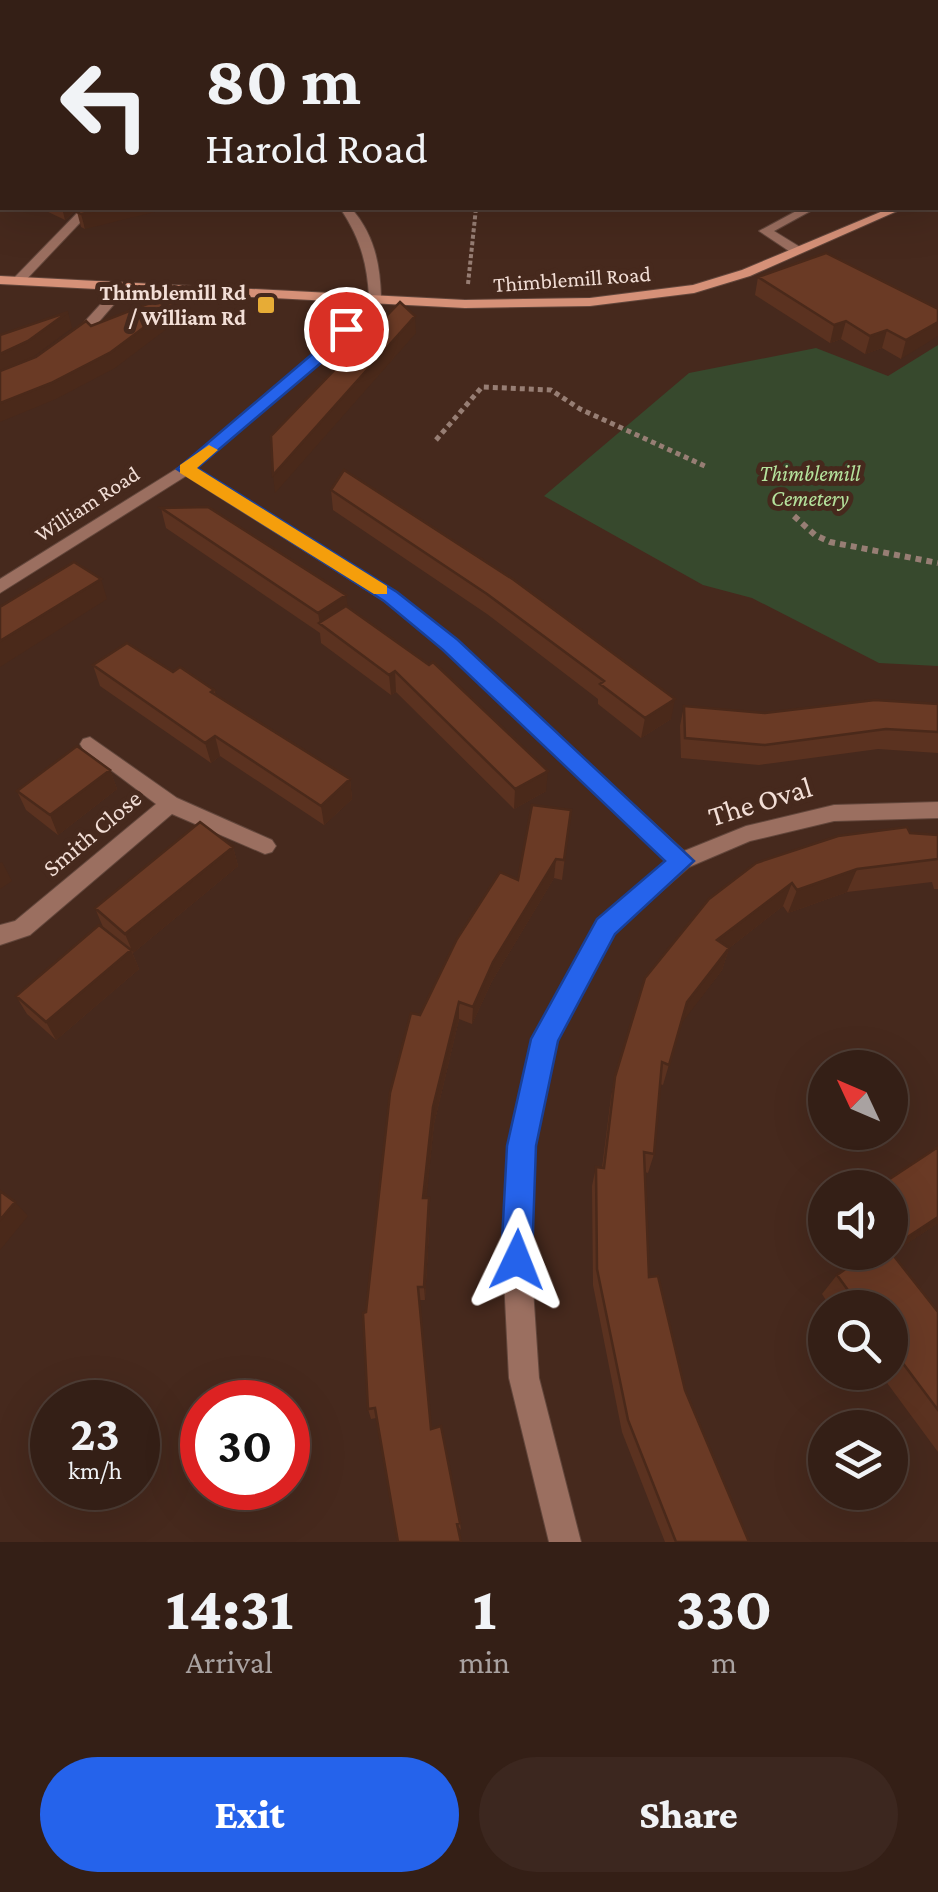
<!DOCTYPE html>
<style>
:root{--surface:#341f16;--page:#3c271f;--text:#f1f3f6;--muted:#a9a2a1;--line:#4e3d35;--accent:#2563eb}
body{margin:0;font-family:"Crimson Pro",serif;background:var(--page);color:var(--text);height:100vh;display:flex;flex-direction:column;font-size:38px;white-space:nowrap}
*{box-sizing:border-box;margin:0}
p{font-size:32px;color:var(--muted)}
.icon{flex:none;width:55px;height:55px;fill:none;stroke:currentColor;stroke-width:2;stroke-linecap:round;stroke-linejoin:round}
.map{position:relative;height:1542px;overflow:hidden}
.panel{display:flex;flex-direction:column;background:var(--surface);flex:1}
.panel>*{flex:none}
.top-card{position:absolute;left:0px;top:0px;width:940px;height:210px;box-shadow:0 10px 40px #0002,0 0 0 2px var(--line);background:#341f16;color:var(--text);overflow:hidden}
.needle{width:65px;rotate:314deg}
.fabs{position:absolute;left:808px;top:1050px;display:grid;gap:20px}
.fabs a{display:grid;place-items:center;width:100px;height:100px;border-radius:50%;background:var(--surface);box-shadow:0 10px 40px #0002,0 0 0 2px var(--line);font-size:50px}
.speed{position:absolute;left:30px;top:1380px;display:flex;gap:20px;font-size:50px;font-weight:700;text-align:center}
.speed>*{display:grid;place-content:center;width:130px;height:130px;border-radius:50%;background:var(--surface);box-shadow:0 10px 40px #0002,0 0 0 2px var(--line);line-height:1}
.speed small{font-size:25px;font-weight:400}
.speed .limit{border:15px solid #d22;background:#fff;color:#111}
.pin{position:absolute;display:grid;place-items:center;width:85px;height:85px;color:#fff;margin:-42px;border:5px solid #fff;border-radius:50%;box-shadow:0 2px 10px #0007}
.me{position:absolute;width:110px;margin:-55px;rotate:2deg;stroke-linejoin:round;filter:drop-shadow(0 0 8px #0008)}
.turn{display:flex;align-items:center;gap:35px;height:210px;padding:0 40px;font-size:45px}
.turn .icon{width:130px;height:130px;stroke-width:2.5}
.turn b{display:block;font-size:70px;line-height:85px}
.eta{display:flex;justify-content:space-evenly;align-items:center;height:170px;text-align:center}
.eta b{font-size:60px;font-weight:800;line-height:70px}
.action{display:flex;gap:20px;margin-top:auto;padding:20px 40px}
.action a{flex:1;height:115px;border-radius:60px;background:var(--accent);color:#fff;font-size:40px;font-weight:800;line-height:115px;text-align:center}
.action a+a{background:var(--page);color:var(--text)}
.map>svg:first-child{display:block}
</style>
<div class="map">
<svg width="938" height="1542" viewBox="0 0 938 1542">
<rect width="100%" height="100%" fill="#46291d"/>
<path fill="#37492d" d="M 938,345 L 938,666 L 879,663 L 752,598 L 703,585 L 544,496 L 689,373 L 816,348 L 888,376 Z"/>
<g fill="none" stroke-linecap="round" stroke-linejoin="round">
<g stroke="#62463b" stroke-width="2">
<path id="minor" d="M 0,193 L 2,193 L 2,199 L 0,199 Z
M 82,208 L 94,208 L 22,284 L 14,284 L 14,278 Z
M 340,208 L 351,208 C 374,234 380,263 381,297 L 334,351 L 196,468 L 396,593 L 456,641 L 684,851 L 746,826 L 834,805 L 938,802 L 938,818 L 834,821 L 750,841 L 689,867 L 614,933 L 557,1041 L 535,1146 L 531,1259 L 539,1378 L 581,1542 L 549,1542 L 509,1378 L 503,1259 L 509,1146 L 533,1039 L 598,919 L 667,861 L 444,649 L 384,601 L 186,476 L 0,593 L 0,579 L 181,466 L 324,345 L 369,296 C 367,261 359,236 340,208 Z
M 802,208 L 816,208 L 774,231 L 800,247 L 800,253 L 792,253 L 759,231 Z
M 119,284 L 129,287 L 77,347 L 67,347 L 67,341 Z
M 90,737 L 177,798 L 272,840 L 276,846 L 272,852 L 265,854 L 172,814 L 30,935 L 0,945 L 0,925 L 15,921 L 156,804 L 83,749 L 80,744 L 83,739 Z"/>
</g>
<g stroke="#62463b" stroke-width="2">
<path id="secondary" d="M 890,208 L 904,208 L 750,276 L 694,293 L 590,306 L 465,308 L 0,284 L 0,276 L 465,300 L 590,298 L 693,285 L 742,270 Z"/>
</g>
<path stroke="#977e74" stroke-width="4" stroke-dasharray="4 2.5" stroke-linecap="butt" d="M 468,284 L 476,208"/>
<path stroke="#977e74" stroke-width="5" stroke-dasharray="5 4" stroke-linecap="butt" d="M 436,440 L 482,387 L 551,390 L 580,409 L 707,467"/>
<path stroke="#977e74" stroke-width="6" stroke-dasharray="6 5" stroke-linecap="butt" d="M 794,516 L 815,535 L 830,542 L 938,563"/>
<use href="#minor" fill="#9b6f60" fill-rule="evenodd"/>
<use href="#secondary" fill="#d69178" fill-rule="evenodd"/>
</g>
<path fill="#5b3220" d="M 40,208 L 77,208 L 65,220 Z
M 82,208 L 85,229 L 81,227 L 77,212 Z
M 758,277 L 938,309 L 901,359 L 882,348 L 865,354 L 841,339 L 830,343 L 755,295 Z
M 344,470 L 671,719 L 641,738 L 598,704 L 598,699 L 487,614 L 333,510 L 331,490 Z
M 161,508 L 348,607 L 546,791 L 514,809 L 396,692 L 391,695 L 321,643 L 320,633 L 166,528 Z
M 93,665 L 173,672 L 214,690 L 216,695 L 350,779 L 352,799 L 324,825 L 220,756 L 211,763 L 100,686 Z
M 938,704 L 938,753 L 878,749 L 759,765 L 681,758 L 680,726 L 684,706 L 765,713 Z
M 110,770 L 117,789 L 58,835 L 26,810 L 17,791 Z
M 571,810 L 562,880 L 554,878 L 492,981 L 472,1024 L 459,1019 L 434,1124 L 426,1198 L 430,1213 L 425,1300 L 419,1300 L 431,1429 L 460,1523 L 461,1530 L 376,1418 L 371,1419 L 368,1409 L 366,1312 L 420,1015 Z
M 910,833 L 938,835 L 938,889 L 934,889 L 932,882 L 847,892 L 788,913 L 783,906 L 729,948 L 722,970 L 681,1023 L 663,1085 L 660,1084 L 654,1154 L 648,1173 L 645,1172 L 649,1277 L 685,1390 L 749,1542 L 665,1542 L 622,1432 L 593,1285 L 592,1186 L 596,1167 L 602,1168 L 611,1097 L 615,1077 L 709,899 Z
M 233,847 L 238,866 L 133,953 L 132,952 L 139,969 L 56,1040 L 27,1014 L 16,996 L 121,942 L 103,927 L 95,908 Z
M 890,1188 L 938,1223 L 892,1253 L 938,1312 L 938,1452 L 879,1372 L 890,1372 L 890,1308 L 831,1308 L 822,1294 L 837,1275 L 890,1252 Z"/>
<path fill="#4a291a" d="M 62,208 L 77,208 L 65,220 Z
M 109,208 L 171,208 L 85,229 L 81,214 Z
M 182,299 L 185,315 L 115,368 L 56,399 L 0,422 L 0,403 Z
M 68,312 L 72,328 L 33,357 L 0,373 L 0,354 Z
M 415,316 L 416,333 L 275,493 L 273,475 Z
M 846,321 L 841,339 L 830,343 L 834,325 Z
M 938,322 L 938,336 L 901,359 L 906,340 Z
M 887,330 L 882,348 L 865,354 L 870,336 Z
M 101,579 L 107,599 L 0,667 L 0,641 Z
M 346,595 L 349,616 L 320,624 L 318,613 Z
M 395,671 L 396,692 L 391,695 L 389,675 Z
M 675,699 L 671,719 L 641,738 L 645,718 Z
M 215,736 L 220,756 L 211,763 L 205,743 Z
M 110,770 L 117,789 L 58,835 L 50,815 Z
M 548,771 L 546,791 L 514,809 L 515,789 Z
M 350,779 L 352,799 L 324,825 L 321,806 Z
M 233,847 L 238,866 L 133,953 L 125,934 Z
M 556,859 L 554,878 L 492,981 L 472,1024 L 473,1007 L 493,962 Z
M 2,862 L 12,881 L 0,889 L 0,863 Z
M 857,869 L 847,892 L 788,913 L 797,890 Z
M 792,883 L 783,906 L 729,948 L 722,970 L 681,1024 L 687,1002 L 717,940 Z
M 131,950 L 139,969 L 56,1040 L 46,1022 Z
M 459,1002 L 459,1019 L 434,1124 L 425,1213 L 423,1198 L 433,1107 Z
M 429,1198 L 430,1213 L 425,1300 L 424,1287 Z
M 15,1202 L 28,1216 L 0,1250 L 0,1220 Z
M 938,1217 L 938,1223 L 891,1254 L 903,1240 Z"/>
<path fill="#6a3a25" stroke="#4a291a" stroke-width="2.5" d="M 0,0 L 613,0 L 622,2 L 2,2 L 2,58 L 0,52 L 0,43 L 2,41 L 2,33 L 0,33 Z
M 2,144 L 2,177 L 0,176 L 0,145 Z
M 82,208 L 109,208 L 81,214 L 77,212 Z
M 826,253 L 938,309 L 938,322 L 906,340 L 887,330 L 870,336 L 846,321 L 834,325 L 758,277 Z
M 178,292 L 182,299 L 111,352 L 51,383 L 0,403 L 0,371 L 36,357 L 86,321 L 91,326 Z
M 400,302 L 415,316 L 273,475 L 271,436 Z
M 68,312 L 28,341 L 0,354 L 0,335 Z
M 344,470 L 514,580 L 675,699 L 645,718 L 600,684 L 604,681 L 487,594 L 331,490 Z
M 208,507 L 346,595 L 318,613 L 161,508 Z
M 74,562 L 101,579 L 0,641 L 0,607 Z
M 346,606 L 429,665 L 433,662 L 548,771 L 515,789 L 395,671 L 389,675 L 319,623 Z
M 127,643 L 173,672 L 180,667 L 214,690 L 211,692 L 350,779 L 321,806 L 215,736 L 205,743 L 93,665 Z
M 875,700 L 938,704 L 938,732 L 886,729 L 765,745 L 685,738 L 684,706 L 765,713 Z
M 77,746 L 110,770 L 50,815 L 17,791 Z
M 532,805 L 571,810 L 564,860 L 556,859 L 493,962 L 473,1007 L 459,1002 L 433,1107 L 423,1198 L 429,1198 L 424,1287 L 418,1287 L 431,1429 L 441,1426 L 460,1523 L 457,1524 L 461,1542 L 398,1542 L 375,1408 L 368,1409 L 363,1313 L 366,1312 L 390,1093 L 411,1013 L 420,1015 L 457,939 L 500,872 L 518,880 Z
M 200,822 L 233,847 L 125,934 L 95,908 Z
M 907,827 L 910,833 L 938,835 L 938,859 L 857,869 L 797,890 L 792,883 L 717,940 L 729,948 L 687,1002 L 669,1065 L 662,1062 L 654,1154 L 644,1152 L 649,1277 L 658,1276 L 685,1390 L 749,1542 L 676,1542 L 628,1420 L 597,1269 L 596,1167 L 604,1168 L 615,1077 L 645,978 L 709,899 L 756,863 L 838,836 Z
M 99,925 L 131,950 L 46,1022 L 16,996 Z
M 938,1147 L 938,1217 L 903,1240 L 890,1224 L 890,1188 L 876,1188 Z
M 0,1191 L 15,1202 L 0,1220 Z
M 890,1251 L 938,1312 L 938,1410 L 890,1346 L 890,1308 L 861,1308 L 837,1275 L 870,1252 Z"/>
<path fill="#2563eb" stroke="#184099" stroke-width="2.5" d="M 340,326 L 353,329 L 335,351 L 197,468 L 397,592 L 458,640 L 694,861 L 615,934 L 558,1041 L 536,1146 L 532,1260 L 528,1271 L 517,1275 L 506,1271 L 501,1260 L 507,1146 L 531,1039 L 597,919 L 665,861 L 443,650 L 384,601 L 177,469 L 324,344 Z"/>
<path fill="#f59e0b" d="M 209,445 L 218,450 L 197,468 L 387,586 L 387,594 L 374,594 L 180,473 L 180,465 Z"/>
<rect fill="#e7ac36" stroke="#46291d" stroke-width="4" x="256" y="295" width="20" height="20" rx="5"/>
<g text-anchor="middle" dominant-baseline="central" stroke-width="10" stroke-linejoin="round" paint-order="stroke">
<g font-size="22" fill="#f2ded6" stroke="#46291d">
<text transform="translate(572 279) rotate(-4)">Thimblemill Road</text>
<text transform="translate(87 504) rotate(-33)">William Road</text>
</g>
<g font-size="22" font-weight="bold" fill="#f2ded6" stroke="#46291d" text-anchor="end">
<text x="246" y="292">Thimblemill Rd<tspan x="246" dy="25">/ William Rd</tspan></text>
</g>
<g font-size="22" font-style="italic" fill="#b5e39d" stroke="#46291d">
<text x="810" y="473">Thimblemill<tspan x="810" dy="25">Cemetery</tspan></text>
</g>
<g font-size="25" fill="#f2ded6" stroke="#46291d">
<text transform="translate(92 833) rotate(-40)">Smith Close</text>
</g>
<g font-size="30" fill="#f2ded6" stroke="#46291d">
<text transform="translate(760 801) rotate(-17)">The Oval</text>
</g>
</g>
</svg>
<div class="fabs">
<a><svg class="needle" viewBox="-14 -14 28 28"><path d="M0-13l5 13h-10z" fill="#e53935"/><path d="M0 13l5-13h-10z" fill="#a9a2a1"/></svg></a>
<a><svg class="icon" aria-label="sound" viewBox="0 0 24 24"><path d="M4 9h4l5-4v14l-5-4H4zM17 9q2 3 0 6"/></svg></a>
<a><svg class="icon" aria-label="search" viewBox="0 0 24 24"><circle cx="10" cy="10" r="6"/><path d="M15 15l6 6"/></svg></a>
<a><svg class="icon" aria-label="layers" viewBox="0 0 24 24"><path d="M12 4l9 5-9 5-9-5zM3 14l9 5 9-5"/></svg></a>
</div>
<div class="speed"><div>23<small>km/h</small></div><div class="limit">30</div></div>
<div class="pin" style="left:346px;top:329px;background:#d93025"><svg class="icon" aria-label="arrive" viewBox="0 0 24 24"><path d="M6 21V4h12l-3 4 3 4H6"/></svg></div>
<svg class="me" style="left:517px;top:1260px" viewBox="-20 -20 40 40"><path d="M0-17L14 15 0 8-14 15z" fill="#2563eb" stroke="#fff" stroke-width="4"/></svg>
<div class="top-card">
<div class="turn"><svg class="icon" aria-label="left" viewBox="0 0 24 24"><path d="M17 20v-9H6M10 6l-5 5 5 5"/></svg><div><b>80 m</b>Harold Road</div></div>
</div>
</div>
<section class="panel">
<div class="eta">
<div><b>14:31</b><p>Arrival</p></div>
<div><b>1</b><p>min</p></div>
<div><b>330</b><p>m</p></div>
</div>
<div class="action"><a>Exit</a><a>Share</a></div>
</section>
